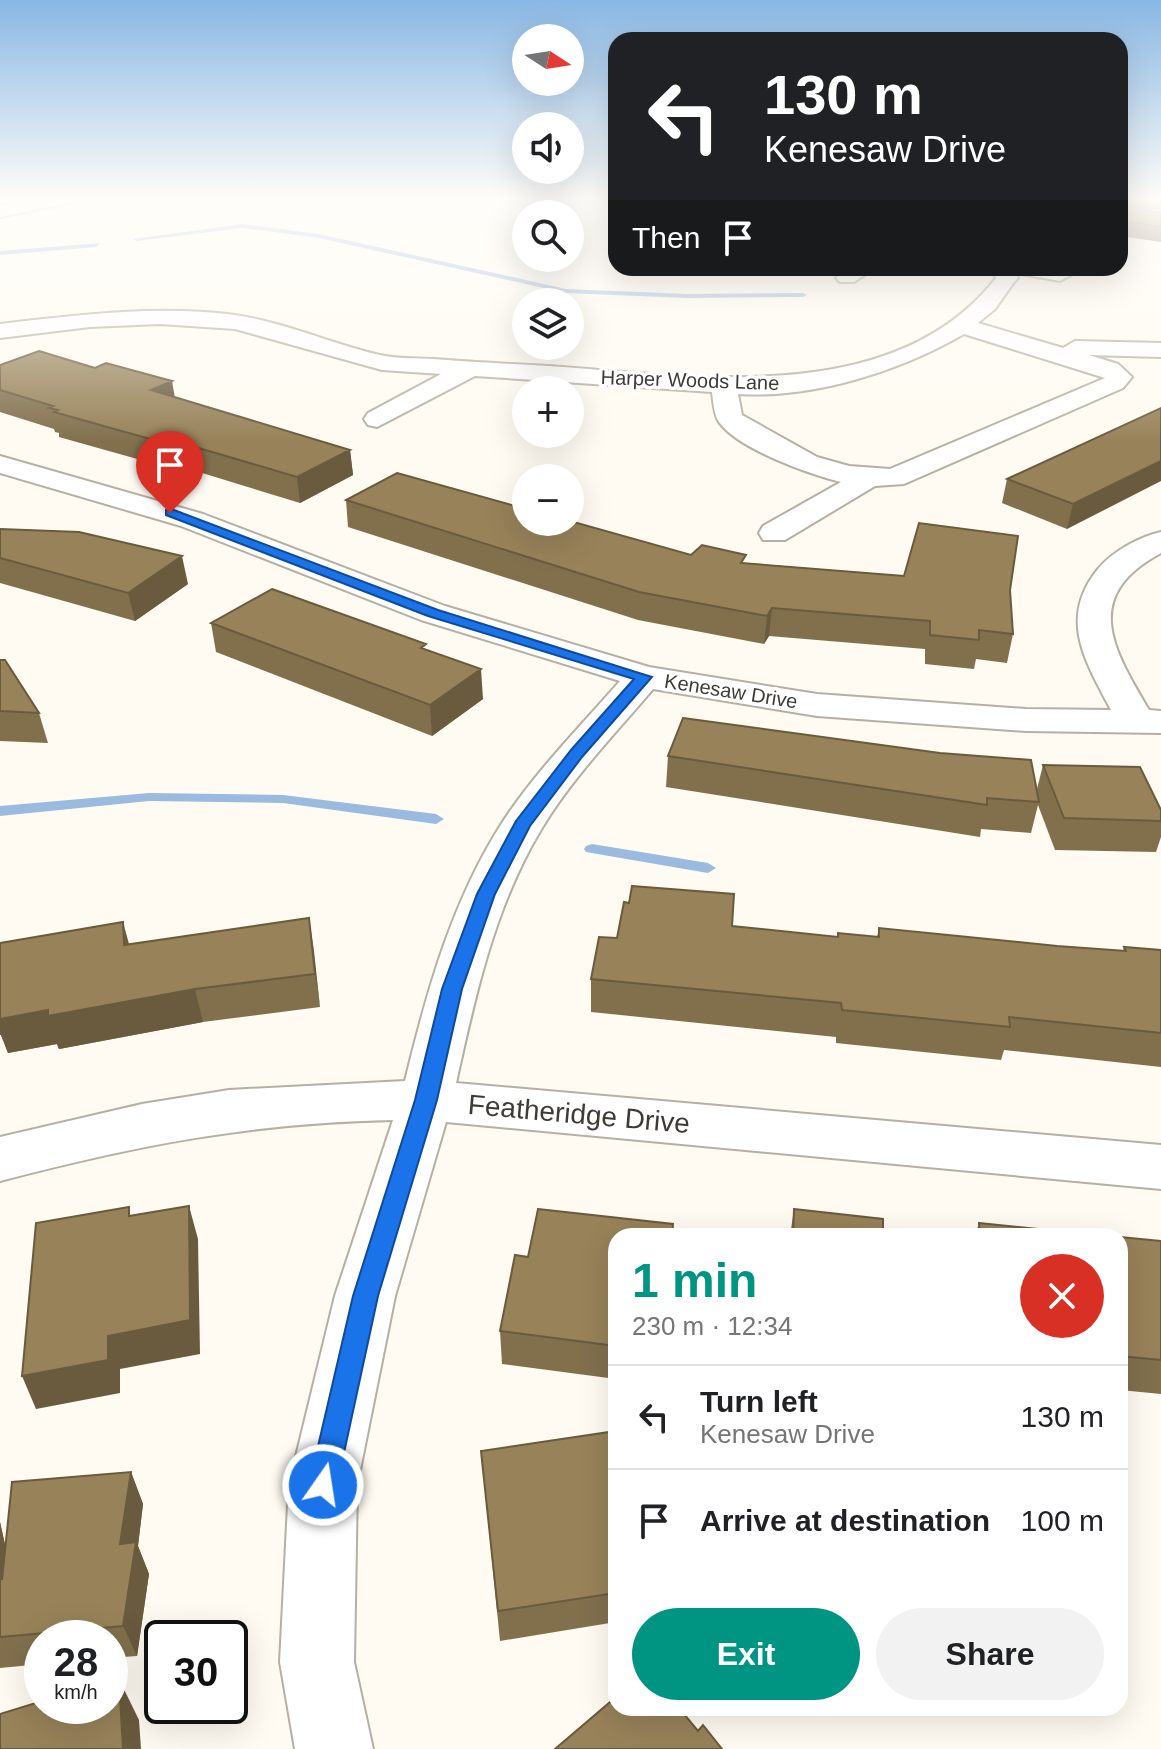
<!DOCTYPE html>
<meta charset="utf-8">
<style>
:root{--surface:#fff;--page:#f2f2f2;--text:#202124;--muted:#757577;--line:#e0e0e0;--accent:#009482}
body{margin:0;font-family:Arial,sans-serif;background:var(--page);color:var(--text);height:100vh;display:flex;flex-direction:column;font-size:30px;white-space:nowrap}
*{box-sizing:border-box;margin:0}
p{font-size:26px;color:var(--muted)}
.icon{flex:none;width:44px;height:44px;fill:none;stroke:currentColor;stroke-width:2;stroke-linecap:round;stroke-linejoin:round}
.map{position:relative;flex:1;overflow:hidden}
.details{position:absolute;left:608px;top:1228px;width:520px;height:488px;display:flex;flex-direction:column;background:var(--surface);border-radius:24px;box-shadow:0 8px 32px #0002}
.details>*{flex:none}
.guide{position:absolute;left:608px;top:32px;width:520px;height:244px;border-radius:24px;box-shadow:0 8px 32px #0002;background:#202124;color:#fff;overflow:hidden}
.needle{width:52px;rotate:102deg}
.buttons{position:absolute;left:512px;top:24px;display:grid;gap:16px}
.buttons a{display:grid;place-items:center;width:72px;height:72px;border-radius:50%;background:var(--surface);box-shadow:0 8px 32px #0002;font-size:40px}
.speed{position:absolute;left:24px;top:1620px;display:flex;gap:16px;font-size:40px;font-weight:700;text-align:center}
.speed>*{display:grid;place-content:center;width:104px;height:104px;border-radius:50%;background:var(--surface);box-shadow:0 8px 32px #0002;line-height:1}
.speed small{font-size:20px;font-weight:400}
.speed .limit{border:4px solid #111;border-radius:12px;background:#fff;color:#111}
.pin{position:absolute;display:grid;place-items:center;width:68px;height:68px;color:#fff;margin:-82px -34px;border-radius:50% 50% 50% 0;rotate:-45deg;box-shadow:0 0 8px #0007}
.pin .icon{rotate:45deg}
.me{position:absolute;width:88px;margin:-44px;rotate:13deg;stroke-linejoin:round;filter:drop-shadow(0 0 6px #0008)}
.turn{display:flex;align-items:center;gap:28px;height:168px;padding:0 24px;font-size:36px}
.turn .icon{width:104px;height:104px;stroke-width:2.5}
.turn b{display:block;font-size:56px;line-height:68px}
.then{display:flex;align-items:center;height:76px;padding:0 24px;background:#0003;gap:16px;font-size:30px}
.round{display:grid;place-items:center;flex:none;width:84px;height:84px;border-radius:42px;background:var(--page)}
.overview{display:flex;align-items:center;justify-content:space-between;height:136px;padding:0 24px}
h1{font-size:48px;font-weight:800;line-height:60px;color:var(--accent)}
.cta{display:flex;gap:16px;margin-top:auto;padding:16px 24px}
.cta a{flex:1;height:92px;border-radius:48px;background:var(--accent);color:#fff;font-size:32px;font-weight:800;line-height:92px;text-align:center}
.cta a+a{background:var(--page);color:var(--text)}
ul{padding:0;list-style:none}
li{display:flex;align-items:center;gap:24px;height:104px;padding:0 24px;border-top:2px solid var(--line)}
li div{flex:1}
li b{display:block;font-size:30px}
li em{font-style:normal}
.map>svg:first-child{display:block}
</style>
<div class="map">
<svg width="1161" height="1749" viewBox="0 0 1161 1749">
<rect width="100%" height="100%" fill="#fffbf2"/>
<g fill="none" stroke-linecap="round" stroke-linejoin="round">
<path fill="#9abbdf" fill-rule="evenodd" d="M 242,224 L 319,234 L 566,289 L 687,294 L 803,293 L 807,295 L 803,297 L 687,298 L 566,293 L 319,238 L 242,228 L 137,241 L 133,239 Z
M 100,243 L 97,247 L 0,255 L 0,251 Z
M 149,793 L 283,795 L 436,814 L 444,819 L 436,824 L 283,803 L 149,801 L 0,816 L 0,806 Z
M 592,844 L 708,863 L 716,868 L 708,873 L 586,852 L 584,849 L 586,846 Z"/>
<g stroke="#b6afa2" stroke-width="4">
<path id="minor" d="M 42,198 L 79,198 L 70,203 L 0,217 L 0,205 Z
M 850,268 L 875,268 L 854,282 L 840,282 L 836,278 Z
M 991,268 L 1056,268 L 1071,275 L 1060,281 L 1015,273 L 1018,278 L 1014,282 L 995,309 L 978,323 L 1063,348 L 1075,341 L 1161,343 L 1161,357 L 1089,355 L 1118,364 L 1132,377 L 1123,388 L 904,484 L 875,486 L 785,540 L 763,540 L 759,533 L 763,526 L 841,482 C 809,474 738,449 719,422 C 714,415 713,401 712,392 L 475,376 L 377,427 L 368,425 L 364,419 L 368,413 L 441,374 L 382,370 L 235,329 L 160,324 L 90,327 L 0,338 L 0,324 C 78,315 156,305 235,315 C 284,322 332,344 380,355 C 397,359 417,358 434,359 C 472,362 511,364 549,366 C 693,376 894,409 996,278 ZM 964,334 L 1105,378 L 890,469 L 849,466 L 817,457 L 742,415 L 738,394 C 813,399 900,371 964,334 Z
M 0,456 L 203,514 L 445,606 L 649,667 L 817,694 L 1026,709 L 1111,710 C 1085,661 1058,618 1098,569 C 1113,551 1139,537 1161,532 L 1161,553 C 1081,596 1112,648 1149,710 L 1161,711 L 1161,733 L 1026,731 L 817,716 L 653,689 C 615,734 572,778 542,828 C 495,905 475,996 456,1083 L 1161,1145 L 1161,1189 L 446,1122 L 395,1296 L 357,1485 L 354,1662 L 373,1749 L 295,1749 L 280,1662 L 289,1485 L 335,1296 L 393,1120 C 250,1123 137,1145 0,1181 L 0,1137 L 142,1104 L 229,1090 L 405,1081 C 427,991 452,901 502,823 C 535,772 580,727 620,681 L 421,620 L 181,526 L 0,473 Z"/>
</g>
<use href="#minor" fill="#fff" fill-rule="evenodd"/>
</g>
<path fill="#82704d" d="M 1120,198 L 1161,198 L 1161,211 L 1120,205 L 1161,213 L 1161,242 L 1120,236 Z
M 616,217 L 616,234 L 613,233 L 613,218 Z
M 0,365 L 175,397 L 350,450 L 353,475 L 300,503 L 163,461 L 155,464 L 59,437 L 59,433 L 55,432 L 54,429 L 0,412 Z
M 1161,408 L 1067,529 L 1002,503 L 1007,479 Z
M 346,500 L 746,563 L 904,576 L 1010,590 L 1013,634 L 1007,663 L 976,659 L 974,669 L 925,664 L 925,649 L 769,636 L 764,644 L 638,620 L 348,527 Z
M 0,529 L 188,584 L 135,621 L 0,583 Z
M 211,623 L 427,650 L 483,699 L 432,736 L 216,652 Z
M 0,660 L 39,713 L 48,743 L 0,741 Z
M 668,756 L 1037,789 L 1043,765 L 1161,810 L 1161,837 L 1156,852 L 1055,850 L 1038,805 L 1031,833 L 981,829 L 980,837 L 666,787 Z
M 309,918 L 320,1007 L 203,1022 L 59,1049 L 57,1044 L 8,1053 L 1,1035 L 129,944 Z
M 732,926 L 838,937 L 877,937 L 879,928 L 1057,946 L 1123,951 L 1124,947 L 1161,950 L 1161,1067 L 1004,1050 L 1001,1060 L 836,1043 L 836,1037 L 591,1012 L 591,979 L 617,938 Z
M 794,1209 L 793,1236 L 790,1236 Z
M 979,1223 L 1108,1236 L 975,1236 Z
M 616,1236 L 616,1379 L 502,1364 L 500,1331 L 528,1257 Z
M 1120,1237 L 1161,1241 L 1161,1394 L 1120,1390 Z
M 616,1431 L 616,1622 L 500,1641 L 481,1451 Z
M 131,1472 L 143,1504 L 138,1546 L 149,1574 L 137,1656 L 110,1658 L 110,1638 L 42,1638 L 42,1664 L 0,1668 L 0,1522 L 6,1548 Z"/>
<path fill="#6a5b3e" d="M 172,381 L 176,404 L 151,390 Z
M 158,436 L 163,461 L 155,464 L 150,439 Z
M 350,450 L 353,475 L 300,503 L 297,477 Z
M 1161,461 L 1161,481 L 1067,529 L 1073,504 Z
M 182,556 L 188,584 L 135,621 L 128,593 Z
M 772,608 L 769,636 L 764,644 L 767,616 Z
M 481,669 L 483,699 L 432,736 L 430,705 Z
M 309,918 L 314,951 L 320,1007 L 315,974 Z
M 123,922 L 132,955 L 124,945 Z
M 195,989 L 203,1022 L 59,1049 L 57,1044 L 8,1053 L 1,1035 L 0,1035 L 0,1007 Z
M 189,1206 L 198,1239 L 200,1354 L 120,1369 L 120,1393 L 36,1409 L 22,1376 L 108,1336 Z
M 131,1472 L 143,1504 L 138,1546 L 149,1574 L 137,1656 L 123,1626 L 120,1544 Z
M 0,1522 L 19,1611 L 2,1580 L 0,1569 Z
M 119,1679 L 139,1720 L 141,1749 L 123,1749 Z"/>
<path fill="#978259" stroke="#6a5b3e" stroke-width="2" d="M 1120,198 L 1122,198 L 1120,205 L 1161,213 L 1161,227 L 1120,221 Z
M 39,351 L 95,368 L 106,363 L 172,381 L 151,390 L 350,450 L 297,477 L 158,436 L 150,439 L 54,412 L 58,410 L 49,408 L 53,406 L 0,390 L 0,365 Z
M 1161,408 L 1161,461 L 1073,504 L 1007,479 Z
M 397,473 L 526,509 L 526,522 L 570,521 L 691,555 L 702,545 L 746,555 L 741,563 L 904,576 L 919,523 L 1018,536 L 1010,590 L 1013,634 L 979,630 L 979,640 L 930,635 L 930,621 L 772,608 L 767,616 L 639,592 L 346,500 Z
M 0,529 L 79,532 L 182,556 L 128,593 L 0,558 Z
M 272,589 L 426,644 L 421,648 L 481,669 L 430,705 L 211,623 Z
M 0,660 L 5,660 L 39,713 L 0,711 Z
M 683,718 L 940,753 L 1031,760 L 1039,802 L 987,798 L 987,805 L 668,756 Z
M 1043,765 L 1140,767 L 1161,810 L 1161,821 L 1064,818 Z
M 632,886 L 734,894 L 732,926 L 838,937 L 838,933 L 879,937 L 879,928 L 1057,946 L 1126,951 L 1124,947 L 1161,950 L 1161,1033 L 1009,1017 L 1010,1027 L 842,1010 L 841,1003 L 591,979 L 599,937 L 617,938 L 624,902 L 629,903 Z
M 309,918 L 315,974 L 195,989 L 48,1016 L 48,1010 L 0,1019 L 0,943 L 123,922 L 124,945 Z
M 189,1206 L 190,1320 L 108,1336 L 108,1360 L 22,1376 L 36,1223 L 129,1207 L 129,1216 Z
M 538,1209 L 673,1224 L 672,1236 L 616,1236 L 616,1346 L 500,1331 L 515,1255 L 528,1257 Z
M 794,1209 L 883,1219 L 883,1229 L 948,1236 L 793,1236 Z
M 979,1223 L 1108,1236 L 980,1236 Z
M 1120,1237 L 1161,1241 L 1161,1360 L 1120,1356 Z
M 616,1431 L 616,1593 L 498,1611 L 481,1451 Z
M 131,1472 L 120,1544 L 136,1542 L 123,1626 L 0,1637 L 0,1569 L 2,1580 L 12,1482 Z
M 119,1679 L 123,1749 L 0,1749 L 0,1714 L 42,1701 L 42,1706 L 110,1706 L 110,1682 Z
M 616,1697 L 616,1708 L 679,1708 L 698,1731 L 703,1725 L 722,1749 L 555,1749 Z"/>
<linearGradient id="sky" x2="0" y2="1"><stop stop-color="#89b7e4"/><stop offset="0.45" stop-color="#fffdf9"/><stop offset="1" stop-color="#fffdf9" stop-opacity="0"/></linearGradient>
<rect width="1161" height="442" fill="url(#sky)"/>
<path fill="#1a73e8" stroke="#114b97" stroke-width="2" d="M 166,510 L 174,510 L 438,610 L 652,677 L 582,757 L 530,826 L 495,894 L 462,989 L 437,1100 L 378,1296 L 337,1485 L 333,1495 L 323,1499 L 313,1495 L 309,1485 L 353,1296 L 415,1100 L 442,989 L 477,894 L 516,821 L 571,750 L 634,679 L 428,616 L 166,515 Z"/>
<g text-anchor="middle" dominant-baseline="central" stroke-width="7" stroke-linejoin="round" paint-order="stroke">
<g font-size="20" fill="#3e3b36" stroke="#fff">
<text transform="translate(690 380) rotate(2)">Harper Woods Lane</text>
<text transform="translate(731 691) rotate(9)">Kenesaw Drive</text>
</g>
<g font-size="28" fill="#3e3b36" stroke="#fff">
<text transform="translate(579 1114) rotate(5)">Featheridge Drive</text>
</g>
</g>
</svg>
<div class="buttons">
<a><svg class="needle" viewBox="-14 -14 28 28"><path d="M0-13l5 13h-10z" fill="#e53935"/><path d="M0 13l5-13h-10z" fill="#757577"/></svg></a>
<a><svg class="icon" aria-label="sound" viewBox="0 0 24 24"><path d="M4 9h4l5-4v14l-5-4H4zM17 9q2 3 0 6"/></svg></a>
<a><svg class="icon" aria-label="search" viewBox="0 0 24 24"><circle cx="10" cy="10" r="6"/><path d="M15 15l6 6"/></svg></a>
<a><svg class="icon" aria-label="layers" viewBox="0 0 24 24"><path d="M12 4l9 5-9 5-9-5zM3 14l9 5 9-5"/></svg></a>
<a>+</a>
<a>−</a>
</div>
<div class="speed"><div>28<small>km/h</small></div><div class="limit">30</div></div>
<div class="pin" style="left:170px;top:513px;background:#d93025"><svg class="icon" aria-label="arrive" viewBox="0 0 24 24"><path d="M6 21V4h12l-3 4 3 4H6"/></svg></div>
<svg class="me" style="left:323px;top:1485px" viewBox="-20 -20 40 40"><circle r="17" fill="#1a73e8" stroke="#fff" stroke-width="3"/><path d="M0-11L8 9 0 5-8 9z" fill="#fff"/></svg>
<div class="guide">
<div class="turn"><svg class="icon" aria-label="left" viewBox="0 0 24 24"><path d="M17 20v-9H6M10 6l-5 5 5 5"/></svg><div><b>130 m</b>Kenesaw Drive</div></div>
<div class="then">Then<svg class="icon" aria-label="arrive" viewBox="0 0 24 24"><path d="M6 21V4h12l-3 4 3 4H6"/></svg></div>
</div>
<section class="details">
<div class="overview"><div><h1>1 min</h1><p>230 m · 12:34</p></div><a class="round" style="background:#d93025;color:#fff"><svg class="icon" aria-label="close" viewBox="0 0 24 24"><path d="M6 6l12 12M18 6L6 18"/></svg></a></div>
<ul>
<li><svg class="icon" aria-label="left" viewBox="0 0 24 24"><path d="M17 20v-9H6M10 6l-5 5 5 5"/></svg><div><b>Turn left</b><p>Kenesaw Drive</p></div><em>130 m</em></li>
<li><svg class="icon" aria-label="arrive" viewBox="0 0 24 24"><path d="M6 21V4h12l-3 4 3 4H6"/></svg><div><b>Arrive at destination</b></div><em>100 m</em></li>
</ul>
<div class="cta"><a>Exit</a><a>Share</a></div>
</section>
</div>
